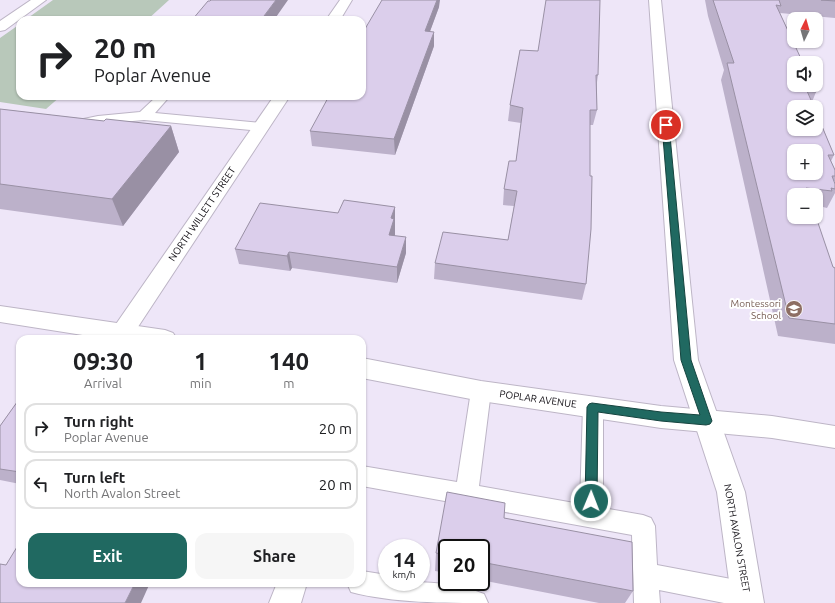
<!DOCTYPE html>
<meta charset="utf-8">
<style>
:root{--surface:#fff;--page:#f6f6f6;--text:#202124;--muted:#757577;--line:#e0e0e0;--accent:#206961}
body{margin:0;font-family:Ubuntu,sans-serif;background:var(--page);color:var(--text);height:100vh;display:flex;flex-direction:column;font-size:15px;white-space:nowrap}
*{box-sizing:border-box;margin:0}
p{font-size:13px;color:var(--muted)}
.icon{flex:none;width:22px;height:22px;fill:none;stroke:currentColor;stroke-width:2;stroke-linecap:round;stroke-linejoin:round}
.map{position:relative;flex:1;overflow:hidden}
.sheet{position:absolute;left:16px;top:335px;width:350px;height:252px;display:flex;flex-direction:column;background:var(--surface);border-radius:12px;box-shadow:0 1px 3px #0004}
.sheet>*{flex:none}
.top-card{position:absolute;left:16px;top:16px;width:350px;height:84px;border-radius:12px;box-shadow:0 1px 3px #0004;background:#fff;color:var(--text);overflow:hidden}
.needle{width:26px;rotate:5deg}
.tools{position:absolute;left:787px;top:12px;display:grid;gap:8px}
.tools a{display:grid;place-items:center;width:36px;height:36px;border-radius:8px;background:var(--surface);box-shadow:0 1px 3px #0004;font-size:20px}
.speed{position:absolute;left:378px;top:539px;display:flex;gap:8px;font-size:20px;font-weight:700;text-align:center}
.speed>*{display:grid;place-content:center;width:52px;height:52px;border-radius:50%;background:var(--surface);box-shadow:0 1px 3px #0004;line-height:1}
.speed small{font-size:10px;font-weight:400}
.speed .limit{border:2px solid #111;border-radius:6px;background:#fff;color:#111}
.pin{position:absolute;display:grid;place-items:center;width:34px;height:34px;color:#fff;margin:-17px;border:2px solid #fff;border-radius:50%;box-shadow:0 1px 4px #0007}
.me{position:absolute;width:44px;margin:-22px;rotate:1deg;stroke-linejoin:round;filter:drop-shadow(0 0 3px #0008)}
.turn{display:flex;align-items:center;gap:14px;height:84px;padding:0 12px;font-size:18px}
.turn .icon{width:52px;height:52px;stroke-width:2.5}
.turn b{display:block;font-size:28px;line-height:34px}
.eta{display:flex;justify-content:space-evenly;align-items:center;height:68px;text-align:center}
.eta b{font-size:24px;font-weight:600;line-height:28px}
.button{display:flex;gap:8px;margin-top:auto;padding:8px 12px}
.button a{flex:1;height:46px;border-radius:12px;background:var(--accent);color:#fff;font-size:16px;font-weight:600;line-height:46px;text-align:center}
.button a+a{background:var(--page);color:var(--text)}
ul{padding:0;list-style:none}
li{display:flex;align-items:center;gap:12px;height:50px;margin:0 8px 6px;padding:0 4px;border:2px solid var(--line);border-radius:12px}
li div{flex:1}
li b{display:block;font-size:15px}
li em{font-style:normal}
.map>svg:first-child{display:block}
</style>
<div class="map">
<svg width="835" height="603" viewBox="0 0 835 603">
<rect width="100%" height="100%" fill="#eee6f8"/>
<path fill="#b8c8ba" d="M 53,0 L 169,0 L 147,20 L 25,20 Z
M 20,24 L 20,96 L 61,96 L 46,109 L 0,102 L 0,38 Z"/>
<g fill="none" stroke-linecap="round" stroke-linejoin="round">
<g stroke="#bdb5c6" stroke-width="2">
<path id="lane" d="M 157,96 L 170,96 L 155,113 L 262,123 L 267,124 L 269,127 L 267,130 L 262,131 L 144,120 L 98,124 L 74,129 L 69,128 L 67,125 L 69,122 L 98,116 L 140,112 Z
M 481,383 L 488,385 L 491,391 L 479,486 L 580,504 L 583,407 L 586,401 L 593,398 L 600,401 L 603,407 L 603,508 L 643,515 L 651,518 L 655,526 L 657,565 L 747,582 L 756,586 L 760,595 L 756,603 L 724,603 L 659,590 L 660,603 L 634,603 L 632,535 L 362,486 L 362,466 L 457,482 L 471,391 L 474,385 Z
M 362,571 L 387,575 L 387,582 C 419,582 453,581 484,594 L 488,603 C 445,603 392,603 351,592 L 347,583 L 362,583 Z"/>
</g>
<g stroke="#bdb5c6" stroke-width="2">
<path id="street" d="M 31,0 L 46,0 L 5,30 L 0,31 L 0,21 Z
M 340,0 L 352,0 L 340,20 L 326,20 Z
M 649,0 L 661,0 L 698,360 L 745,492 L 764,603 L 732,603 L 717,492 L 674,360 Z
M 274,96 L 290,96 L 130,339 L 114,339 L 111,333 L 114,327 Z
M 277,583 L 307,583 L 301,603 L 269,603 Z"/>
</g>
<g stroke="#bdb5c6" stroke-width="2">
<path id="secondary" d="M 0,306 L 165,330 L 173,333 L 177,339 L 108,339 L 0,322 Z
M 362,358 L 481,381 L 661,406 L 772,416 L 835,426 L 835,448 L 772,438 L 661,428 L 481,401 L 362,378 Z"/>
</g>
<use href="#lane" fill="#fff" fill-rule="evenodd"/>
<use href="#street" fill="#fff" fill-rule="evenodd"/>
<use href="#secondary" fill="#fff" fill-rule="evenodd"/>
</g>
<path fill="#bcb1ca" d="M 705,0 L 835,0 L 835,18 L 780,13 L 816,92 L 812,102 L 834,155 L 831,161 L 835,170 L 835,181 L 834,182 L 835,184 L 835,193 L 827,208 L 823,207 L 822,209 L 816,208 L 816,195 L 794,195 L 833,267 L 835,268 L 835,344 L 778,336 L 721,80 L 724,70 L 708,16 Z
M 439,1 L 439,7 L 430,31 L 434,46 L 395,155 L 312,146 L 310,131 Z
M 520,50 L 598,75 L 597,82 L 597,110 L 593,125 L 590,125 L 586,284 L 582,300 L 434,279 L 435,263 L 508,240 L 514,206 L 503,205 L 504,189 L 516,161 L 521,123 L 508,121 L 510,105 Z
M 0,109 L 104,121 L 171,126 L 179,152 L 123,226 L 0,209 Z
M 395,207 L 395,236 L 406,253 L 397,283 L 292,268 L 290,271 L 239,264 L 235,249 L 338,213 Z
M 20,398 L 20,484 L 0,480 L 0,426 Z
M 504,518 L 633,591 L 625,603 L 599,603 L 481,580 L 481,548 L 447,548 L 447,573 L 435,571 L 436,553 Z"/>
<path fill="#9990a4" d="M 276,0 L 288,0 L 274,20 L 261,20 Z
M 437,0 L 440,0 L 439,7 L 425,45 L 425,31 Z
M 434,32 L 434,46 L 395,155 L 394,139 Z
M 171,126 L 179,152 L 123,226 L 112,199 Z
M 395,207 L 395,235 L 390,251 L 389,235 L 391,218 Z
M 406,237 L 406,253 L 397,283 L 397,267 Z
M 289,252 L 292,268 L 290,271 L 287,256 Z
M 135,583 L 150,583 L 141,603 L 125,603 Z"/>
<path fill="#dbceeb" stroke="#9990a4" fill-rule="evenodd" d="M 211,0 L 276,0 L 261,20 L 192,20 L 208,1 L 210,1 Z
M 382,0 L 437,0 L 425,31 L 434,32 L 394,139 L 310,131 L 329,96 L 362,96 L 362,34 Z
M 546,0 L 600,0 L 598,75 L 596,75 L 597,110 L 590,110 L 590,176 L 592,176 L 591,229 L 586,284 L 435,263 L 443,232 L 508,240 L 517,191 L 504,189 L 509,161 L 516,161 L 523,108 L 510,105 L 520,50 L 538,51 Z
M 713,0 L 779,0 L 781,6 L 776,5 L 803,63 L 794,63 L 794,85 L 813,85 L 816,92 L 807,91 L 814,107 L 794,107 L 794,129 L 816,129 L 816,112 L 834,155 L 828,155 L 835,170 L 835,176 L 832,176 L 835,184 L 835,189 L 831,188 L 832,191 L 806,188 L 808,195 L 794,195 L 794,217 L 816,217 L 833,267 L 835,268 L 835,324 L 789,318 L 727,63 L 734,63 ZM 794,151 L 816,151 L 816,173 L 794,173 Z
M 821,0 L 835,0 L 835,1 Z
M 0,109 L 104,121 L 106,119 L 171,126 L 112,199 L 0,184 Z
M 344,200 L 395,207 L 391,218 L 394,219 L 389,235 L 406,237 L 397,267 L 289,252 L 287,256 L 235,249 L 260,203 L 338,213 Z
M 20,398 L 20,472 L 0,469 L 0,426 Z
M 447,492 L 505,503 L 504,518 L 632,542 L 633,591 L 481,562 L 481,548 L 447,548 L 447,555 L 436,553 Z
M 20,542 L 20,583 L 135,583 L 125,603 L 0,603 L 0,564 L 6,565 Z"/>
<path fill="#206961" stroke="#15443f" d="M 666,123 L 669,125 L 691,360 L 712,421 L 710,424 L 706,425 L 661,421 L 598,412 L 597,501 L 595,505 L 591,507 L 587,505 L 585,501 L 587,407 L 589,404 L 592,403 L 661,412 L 700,415 L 681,360 L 662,125 Z"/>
<defs>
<g id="school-disc" transform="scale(0.9)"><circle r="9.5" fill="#8d6e63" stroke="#fff"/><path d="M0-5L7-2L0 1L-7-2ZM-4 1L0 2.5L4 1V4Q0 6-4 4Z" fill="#fff"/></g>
</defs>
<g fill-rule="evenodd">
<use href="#school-disc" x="794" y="309"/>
</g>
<g text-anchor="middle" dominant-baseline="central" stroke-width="4" stroke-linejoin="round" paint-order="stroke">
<g font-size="10" fill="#120f15" stroke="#fff">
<text transform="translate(202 214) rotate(-56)">NORTH WILLETT STREET</text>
<text transform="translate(538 399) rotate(8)">POPLAR AVENUE</text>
<text transform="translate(737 538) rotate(80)">NORTH AVALON STREET</text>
</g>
<g font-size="10" fill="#785e54" stroke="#fff" text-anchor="end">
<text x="781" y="303">Montessori<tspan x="781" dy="12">School</tspan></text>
</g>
</g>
</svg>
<div class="tools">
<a><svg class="needle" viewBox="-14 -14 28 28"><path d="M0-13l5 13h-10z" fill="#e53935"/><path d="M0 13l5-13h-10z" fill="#757577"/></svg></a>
<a><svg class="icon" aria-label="sound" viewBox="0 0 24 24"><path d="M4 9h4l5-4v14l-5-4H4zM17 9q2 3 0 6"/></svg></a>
<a><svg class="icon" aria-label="layers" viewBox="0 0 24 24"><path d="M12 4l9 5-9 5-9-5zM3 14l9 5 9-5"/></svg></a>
<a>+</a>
<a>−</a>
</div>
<div class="speed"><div>14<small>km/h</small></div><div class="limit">20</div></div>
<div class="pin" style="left:666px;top:125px;background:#d93025"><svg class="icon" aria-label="arrive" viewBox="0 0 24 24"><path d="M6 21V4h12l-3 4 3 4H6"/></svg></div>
<svg class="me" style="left:591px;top:501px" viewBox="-20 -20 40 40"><circle r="17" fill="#206961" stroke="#fff" stroke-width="3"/><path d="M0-11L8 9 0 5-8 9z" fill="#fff"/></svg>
<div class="top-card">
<div class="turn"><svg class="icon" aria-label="right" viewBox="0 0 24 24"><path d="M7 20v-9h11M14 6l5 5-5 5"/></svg><div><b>20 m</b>Poplar Avenue</div></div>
</div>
<section class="sheet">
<div class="eta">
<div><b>09:30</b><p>Arrival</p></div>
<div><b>1</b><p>min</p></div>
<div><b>140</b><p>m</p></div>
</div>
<ul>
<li><svg class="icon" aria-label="right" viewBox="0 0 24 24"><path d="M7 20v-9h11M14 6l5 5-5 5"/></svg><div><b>Turn right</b><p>Poplar Avenue</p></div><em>20 m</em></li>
<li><svg class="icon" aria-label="left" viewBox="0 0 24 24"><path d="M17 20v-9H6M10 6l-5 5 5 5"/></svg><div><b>Turn left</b><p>North Avalon Street</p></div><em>20 m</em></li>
</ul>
<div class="button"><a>Exit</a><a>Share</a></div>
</section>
</div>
